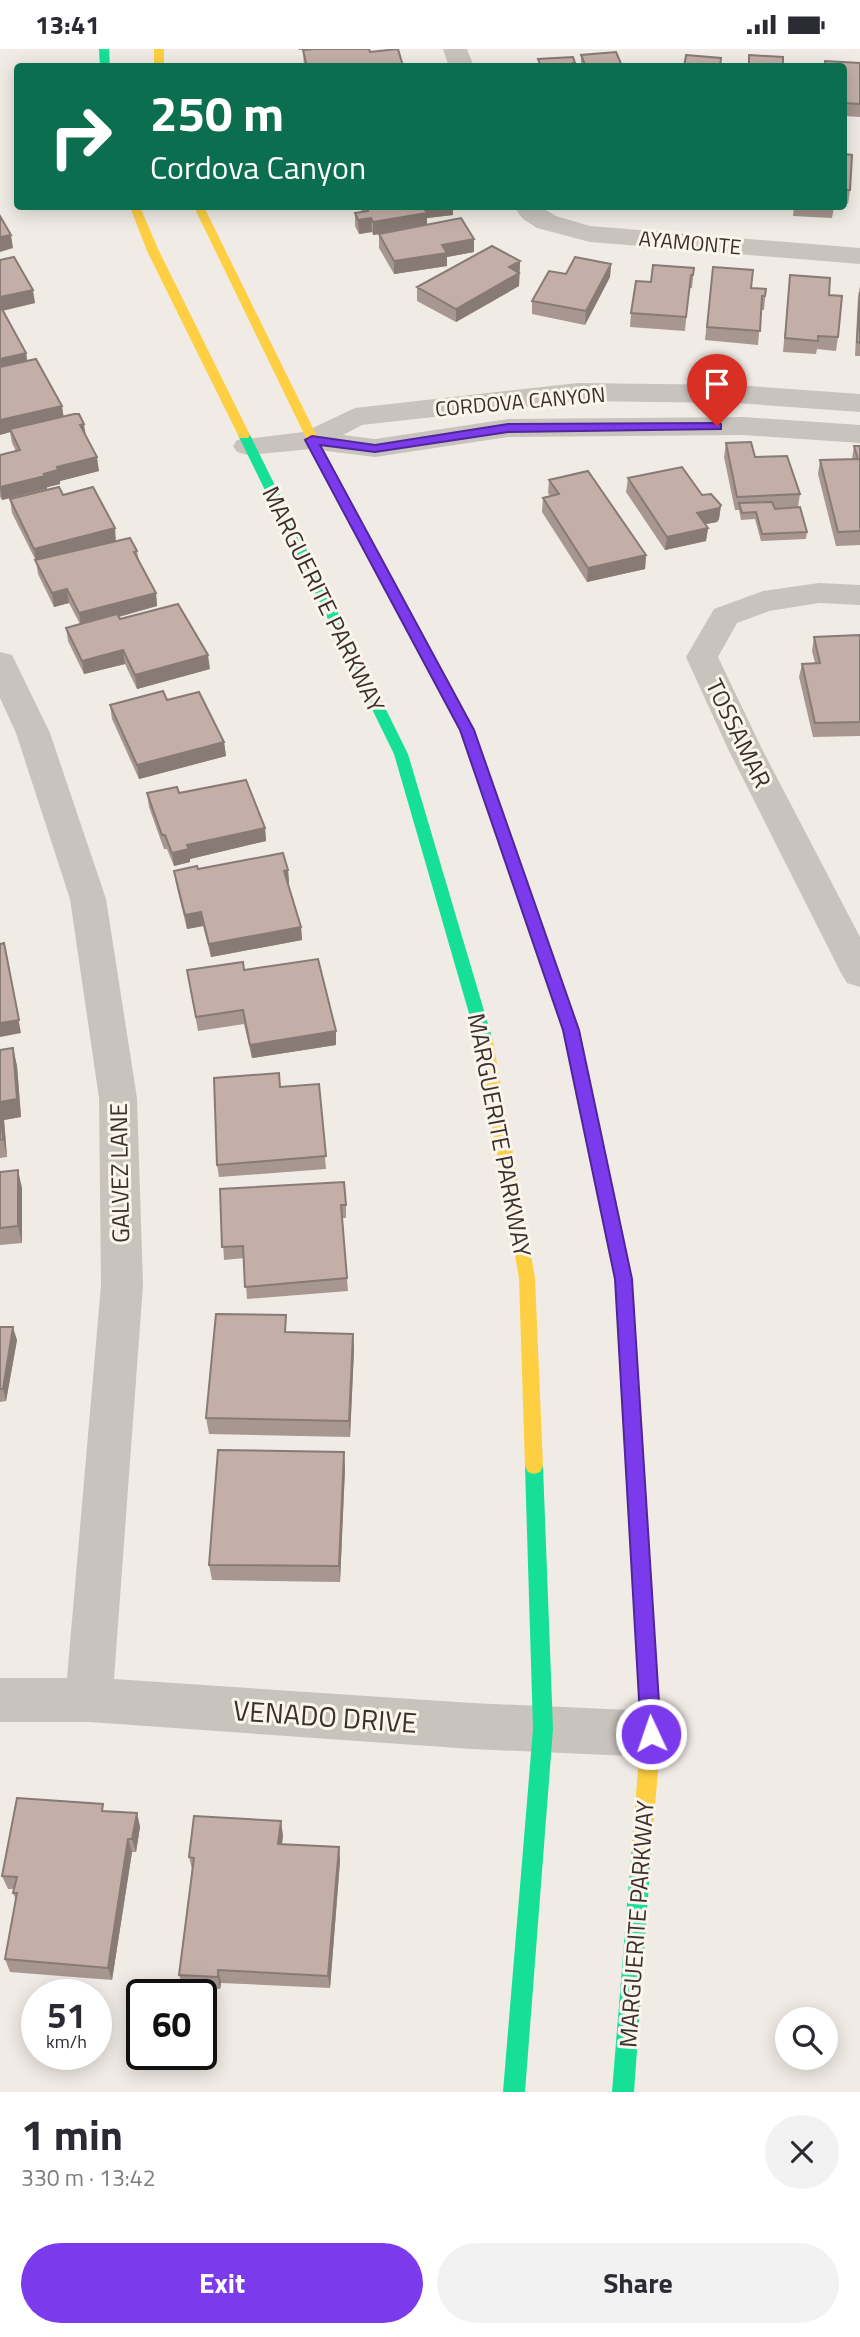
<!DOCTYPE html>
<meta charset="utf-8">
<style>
:root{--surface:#fff;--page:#f2f2f3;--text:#2b2b33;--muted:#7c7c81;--accent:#7c3aed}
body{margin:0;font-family:"Titillium Web",sans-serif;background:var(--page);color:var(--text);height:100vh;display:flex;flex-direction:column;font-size:26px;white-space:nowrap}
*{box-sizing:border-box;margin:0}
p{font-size:23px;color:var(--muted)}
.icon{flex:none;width:38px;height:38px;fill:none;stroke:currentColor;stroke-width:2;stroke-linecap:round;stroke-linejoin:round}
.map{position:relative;height:2043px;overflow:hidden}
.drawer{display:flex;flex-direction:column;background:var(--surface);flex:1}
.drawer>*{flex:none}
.banner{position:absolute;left:14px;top:14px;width:833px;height:147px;border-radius:7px;box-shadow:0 4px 18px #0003;background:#0b6e4f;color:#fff;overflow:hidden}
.tools{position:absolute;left:775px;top:1958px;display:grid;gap:14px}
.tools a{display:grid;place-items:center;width:63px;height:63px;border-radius:50%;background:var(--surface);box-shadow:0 4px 18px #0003;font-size:35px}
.speed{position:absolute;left:21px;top:1930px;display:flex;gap:14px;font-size:35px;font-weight:700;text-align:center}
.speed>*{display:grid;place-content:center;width:91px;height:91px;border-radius:50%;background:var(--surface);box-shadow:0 4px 18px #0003;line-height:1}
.speed small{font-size:18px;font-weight:400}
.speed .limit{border:4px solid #111;border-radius:10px;background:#fff;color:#111}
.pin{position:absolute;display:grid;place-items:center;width:60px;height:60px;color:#fff;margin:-72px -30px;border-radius:50% 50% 50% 0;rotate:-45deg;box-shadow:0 0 7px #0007}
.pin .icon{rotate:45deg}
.me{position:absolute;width:77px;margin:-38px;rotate:357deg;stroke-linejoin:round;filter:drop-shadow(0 0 5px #0008)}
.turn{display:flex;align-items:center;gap:24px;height:147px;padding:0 21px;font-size:32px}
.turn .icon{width:91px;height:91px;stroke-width:2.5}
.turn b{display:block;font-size:49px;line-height:60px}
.round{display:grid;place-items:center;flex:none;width:74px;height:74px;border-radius:37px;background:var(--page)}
.headline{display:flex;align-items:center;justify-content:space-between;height:119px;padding:0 21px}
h1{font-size:42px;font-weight:700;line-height:52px}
.cta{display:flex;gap:14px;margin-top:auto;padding:14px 21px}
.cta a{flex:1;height:80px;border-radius:42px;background:var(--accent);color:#fff;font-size:28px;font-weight:700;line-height:80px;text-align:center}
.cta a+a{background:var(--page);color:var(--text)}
.status{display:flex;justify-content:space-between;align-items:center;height:49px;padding:0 35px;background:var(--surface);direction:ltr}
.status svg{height:19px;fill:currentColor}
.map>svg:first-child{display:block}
</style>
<div class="status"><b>13:41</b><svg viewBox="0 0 49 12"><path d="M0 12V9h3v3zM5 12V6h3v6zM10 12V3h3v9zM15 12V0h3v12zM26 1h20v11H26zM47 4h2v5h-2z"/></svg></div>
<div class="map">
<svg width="860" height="2043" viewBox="0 0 860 2043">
<rect width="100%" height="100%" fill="#f0ebe5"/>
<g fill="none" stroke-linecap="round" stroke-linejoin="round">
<path fill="#c9c3be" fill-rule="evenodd" d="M 443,0 L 467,0 L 474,18 L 449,18 Z
M 514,158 L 541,158 L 556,167 L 590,177 L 860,199 L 860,215 L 590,193 L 537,179 L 523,170 Z
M 578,334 L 736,336 L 860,345 L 860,363 L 736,354 L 578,352 L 362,376 L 343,386 L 375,390 L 508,370 L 743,368 L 860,376 L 860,394 L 743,386 L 508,388 L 375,408 L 311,400 L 248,406 L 237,403 L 233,397 L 237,391 L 304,383 L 355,359 Z
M 819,534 L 860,536 L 860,556 L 819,554 L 769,562 L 737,574 L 718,608 L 762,700 L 860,888 L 860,938 L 847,934 L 841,924 L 728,700 L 686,608 L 714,560 L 763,542 Z
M 0,603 L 12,606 L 16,614 L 50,684 L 106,850 L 137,1049 L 143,1236 L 114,1630 L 472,1654 L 651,1662 L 668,1669 L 675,1685 L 668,1701 L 651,1708 L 472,1700 L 89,1673 L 0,1673 L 0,1629 L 67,1629 L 101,1236 L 99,1049 L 70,850 L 16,684 L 0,649 Z"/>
<path fill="#16e098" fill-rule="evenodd" d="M 99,0 L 109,0 L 110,18 L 100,18 Z
M 244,382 L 250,386 L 408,705 L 493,992 L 491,996 L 485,998 L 477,992 L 394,705 L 238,386 Z
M 331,424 L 337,428 L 474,681 L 579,981 L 631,1230 L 639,1347 L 636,1352 L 630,1355 L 624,1352 L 621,1347 L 615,1230 L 563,981 L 460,681 L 325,428 Z
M 534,1409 L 540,1411 L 543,1417 L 553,1680 L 525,2043 L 503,2043 L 533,1680 L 525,1417 L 528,1411 Z
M 642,1784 L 649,1787 L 652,1794 L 634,2043 L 612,2043 L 632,1794 L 635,1787 Z"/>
<path fill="#ffcf43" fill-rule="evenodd" d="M 154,0 L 164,0 L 164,18 L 154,18 Z
M 130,158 L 140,158 L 159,202 L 250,386 L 248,389 L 240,389 L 238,386 L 147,202 Z
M 194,158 L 204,158 L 337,428 L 335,431 L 331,432 L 325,428 Z
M 485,986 L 493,992 L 535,1229 L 543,1417 L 540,1423 L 534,1425 L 528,1423 L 525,1417 L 519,1229 L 477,992 Z
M 630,1339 L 636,1342 L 639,1347 L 661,1685 L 652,1794 L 649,1801 L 642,1804 L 635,1801 L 632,1794 L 641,1685 L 621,1347 L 624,1342 Z"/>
</g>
<path fill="#a89690" d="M 298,0 L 369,0 L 370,3 L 398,0 L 403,18 L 304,18 L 303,1 L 299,1 Z
M 581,6 L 622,17 L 635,18 L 581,18 Z
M 825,12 L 860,14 L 860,68 L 844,67 L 844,18 L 824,18 Z
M 844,105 L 850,141 L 848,155 L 844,154 Z
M 360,158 L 453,158 L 453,166 L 427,169 L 427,176 L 474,190 L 474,203 L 447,208 L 447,217 L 394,225 L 379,199 L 379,185 L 373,186 L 372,183 L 359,185 L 355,177 L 355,164 L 362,163 Z
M 720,158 L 758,158 L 757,161 Z
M 794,158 L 834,158 L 832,169 L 793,167 Z
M 0,211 L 35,254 L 3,262 L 26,304 L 27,312 L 63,367 L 86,387 L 99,422 L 60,432 L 60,435 L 2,451 L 0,448 L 0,406 L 16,402 L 12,394 L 10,383 L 0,386 Z
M 520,212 L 519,237 L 456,273 L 417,252 L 417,238 Z
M 611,215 L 610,228 L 585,276 L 532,265 L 532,252 L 566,225 Z
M 713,218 L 751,239 L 766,240 L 764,261 L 761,261 L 758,296 L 705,291 Z
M 694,219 L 692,239 L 689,239 L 685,282 L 630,278 L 631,264 L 651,233 Z
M 790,226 L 829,246 L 838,288 L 836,302 L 817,300 L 816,305 L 783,303 Z
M 860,237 L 860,307 L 855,307 L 858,248 Z
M 726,394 L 755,408 L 800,445 L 798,458 L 807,483 L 806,490 L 761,492 L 755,470 L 741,471 L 739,461 L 735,461 L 724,408 Z
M 854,397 L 860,397 L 860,496 L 836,497 L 818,425 L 820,411 L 852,410 Z
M 628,429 L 702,446 L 721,456 L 719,470 L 717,473 L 705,475 L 708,479 L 706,492 L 665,501 L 626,443 Z
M 549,431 L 646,506 L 645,520 L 587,533 L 542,463 L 543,449 L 550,447 L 548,444 Z
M 63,446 L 116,492 L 137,502 L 139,512 L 156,544 L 157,557 L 119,568 L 120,570 L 210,620 L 137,640 L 125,615 L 84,625 L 68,592 L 66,579 L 80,575 L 69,554 L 54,558 L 38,525 L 36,512 L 12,464 L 10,450 Z
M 860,586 L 860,687 L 813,688 L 799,628 L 802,615 L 815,614 L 812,602 L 814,588 Z
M 167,651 L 224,693 L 226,707 L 139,730 L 112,670 L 110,656 Z
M 147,744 L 179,744 L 265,779 L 266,792 L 190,810 L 190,813 L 174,817 L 167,800 L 164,800 L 149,758 Z
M 198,820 L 288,821 L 289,834 L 288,835 L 301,878 L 302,891 L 211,908 L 203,877 L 187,880 L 176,835 L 174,822 Z
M 187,921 L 244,921 L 336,982 L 336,996 L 252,1009 L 244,975 L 198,982 Z
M 13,999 L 17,1017 L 21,1068 L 4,1071 L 7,1108 L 0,1109 L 0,1001 Z
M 319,1035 L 326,1120 L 219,1128 L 217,1116 L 280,1038 Z
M 0,1123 L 22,1139 L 22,1194 L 0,1196 Z
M 220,1140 L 346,1156 L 346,1169 L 342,1169 L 348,1242 L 247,1250 L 244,1209 L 224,1211 Z
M 0,1278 L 17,1291 L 6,1352 L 0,1353 Z
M 288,1283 L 353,1285 L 354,1301 L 350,1388 L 209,1385 L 206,1369 Z
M 345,1419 L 340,1533 L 212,1531 L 209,1516 Z
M 105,1762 L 137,1764 L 140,1778 L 136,1803 L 132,1803 L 112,1931 L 10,1923 L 5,1910 L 16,1851 L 13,1844 L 14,1840 L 8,1840 L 2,1827 Z
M 283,1786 L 282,1795 L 339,1798 L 340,1812 L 330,1939 L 221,1934 L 220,1940 L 183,1938 L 179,1926 L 192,1820 L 189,1808 Z"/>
<path fill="#887a75" d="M 423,158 L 453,158 L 453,166 L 427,169 L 427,178 L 373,186 L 373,173 Z
M 371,169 L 372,183 L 359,185 L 358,171 Z
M 11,186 L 13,199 L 0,203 L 0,188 Z
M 474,190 L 474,203 L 447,208 L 447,217 L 394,225 L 394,212 L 442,196 Z
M 520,212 L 519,237 L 456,273 L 456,260 L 509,218 Z
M 611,215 L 610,228 L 585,276 L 586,262 Z
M 33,241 L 35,254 L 0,262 L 0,248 Z
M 26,304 L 28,317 L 0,324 L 0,310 Z
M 62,357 L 64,370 L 10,380 L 10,383 L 0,386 L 0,371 Z
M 84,375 L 86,388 L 80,376 Z
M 97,408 L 99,422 L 60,432 L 60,435 L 47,438 L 47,440 L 2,451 L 0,438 L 44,425 L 57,418 Z
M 721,456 L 719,470 L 717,473 L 696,477 L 697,464 Z
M 115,479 L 116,493 L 36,513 L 34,500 Z
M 708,479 L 706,492 L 665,501 L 667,488 Z
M 646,506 L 645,520 L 587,533 L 588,519 Z
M 67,540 L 69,554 L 54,558 L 52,544 Z
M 156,544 L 157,557 L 81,578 L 79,564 Z
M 123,601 L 125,615 L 84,625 L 82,612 Z
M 208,606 L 210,620 L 137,640 L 135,626 Z
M 224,693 L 226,707 L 139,730 L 137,716 Z
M 265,779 L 266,792 L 190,810 L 190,813 L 174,817 L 172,804 L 187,796 Z
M 288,821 L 289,834 L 285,835 L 284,822 Z
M 201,863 L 203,877 L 187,880 L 185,866 Z
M 301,878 L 302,891 L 211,908 L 209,895 Z
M 7,908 L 21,984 L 0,988 L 0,974 Z
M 336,982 L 336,996 L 252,1009 L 250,996 Z
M 13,999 L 17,1017 L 21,1068 L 4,1071 L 7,1108 L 3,1090 L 0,1053 Z
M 18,1121 L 22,1139 L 22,1194 L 18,1177 Z
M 13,1278 L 17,1291 L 6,1352 L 3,1340 Z
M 353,1285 L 354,1301 L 350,1388 L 349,1372 Z
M 344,1403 L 345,1419 L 340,1533 L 339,1517 Z
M 137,1764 L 140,1778 L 136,1803 L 132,1790 Z
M 281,1772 L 283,1786 L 280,1809 L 278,1795 Z
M 128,1790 L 132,1803 L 112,1931 L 108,1919 Z
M 339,1798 L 340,1812 L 330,1939 L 328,1927 Z
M 218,1921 L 221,1934 L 220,1940 L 218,1928 Z"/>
<path fill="#c3afa7" stroke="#887a75" stroke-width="2" d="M 315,0 L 369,0 L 370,3 L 398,0 L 403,17 L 307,18 L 303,1 Z
M 616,3 L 622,17 L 635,16 L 635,18 L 586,18 L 581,6 Z
M 686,6 L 721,9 L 720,18 L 684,18 Z
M 749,6 L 783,8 L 783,18 L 749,18 Z
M 573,8 L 575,14 L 573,14 L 575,18 L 541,18 L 538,10 Z
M 825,12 L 860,14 L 860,55 L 844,54 L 844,18 L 825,18 Z
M 844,105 L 852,106 L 850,141 L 844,141 Z
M 366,158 L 423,158 L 427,164 L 373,173 L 371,169 L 358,171 L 355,164 L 368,162 Z
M 0,167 L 11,186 L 0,188 Z
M 461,169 L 474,190 L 442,196 L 447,204 L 394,212 L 379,185 Z
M 492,197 L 520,212 L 509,218 L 519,224 L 456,260 L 417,238 Z
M 14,208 L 33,241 L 0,248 L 0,211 Z
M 575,208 L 611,215 L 586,262 L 532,252 L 549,222 L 566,225 Z
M 653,216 L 694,219 L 693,226 L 691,226 L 686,268 L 631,264 L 636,232 L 651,233 Z
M 713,218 L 753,221 L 751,239 L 766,240 L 765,247 L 762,247 L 760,282 L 707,278 Z
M 790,226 L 830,229 L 829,246 L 842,247 L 838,288 L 818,287 L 818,292 L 785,289 Z
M 860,243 L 860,294 L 857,293 Z
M 2,260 L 26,304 L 0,310 L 0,261 Z
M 36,310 L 62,357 L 0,371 L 0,318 Z
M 74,365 L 79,365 L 84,375 L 80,376 L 97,408 L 57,418 L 58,421 L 44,425 L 45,427 L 0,438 L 0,406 L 20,401 L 10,380 Z
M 751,393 L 755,408 L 787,407 L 800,445 L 737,448 L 726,394 Z
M 854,397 L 860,397 L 860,482 L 838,483 L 820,411 L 858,410 Z
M 682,418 L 702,446 L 711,445 L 721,456 L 719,459 L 697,464 L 708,479 L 667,488 L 628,429 Z
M 588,422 L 646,506 L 588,519 L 543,449 L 559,445 L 549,431 Z
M 59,438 L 63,446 L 93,438 L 115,479 L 34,500 L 10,450 Z
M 772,453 L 775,460 L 800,458 L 807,483 L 762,485 L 756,463 L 742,464 L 739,454 Z
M 130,489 L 137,502 L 134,503 L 156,544 L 79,564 L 67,540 L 52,544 L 35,511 Z
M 178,555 L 208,606 L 135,626 L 123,601 L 82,612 L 66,579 L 117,565 L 120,570 Z
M 860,586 L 860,673 L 815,674 L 802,615 L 820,614 L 814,588 Z
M 163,642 L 167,651 L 199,643 L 224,693 L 137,716 L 110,656 Z
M 246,731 L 265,779 L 187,796 L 189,800 L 172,804 L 165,786 L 162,786 L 147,744 L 177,738 L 179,744 Z
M 283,804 L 288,821 L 284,822 L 301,878 L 209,895 L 201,863 L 185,866 L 174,822 L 197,817 L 198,820 Z
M 4,894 L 19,971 L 0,974 L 0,895 Z
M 318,910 L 336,982 L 250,996 L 243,961 L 196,968 L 187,921 L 243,913 L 244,921 Z
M 13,999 L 17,1050 L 0,1053 L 0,1001 Z
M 279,1024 L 280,1038 L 319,1035 L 326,1107 L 217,1116 L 214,1029 Z
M 0,1056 L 3,1090 L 0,1091 Z
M 18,1121 L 18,1177 L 0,1179 L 0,1123 Z
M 344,1133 L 346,1156 L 341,1156 L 347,1229 L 245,1238 L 243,1197 L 222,1198 L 220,1140 Z
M 216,1265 L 286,1266 L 285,1283 L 353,1285 L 349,1372 L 206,1369 Z
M 0,1278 L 13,1278 L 3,1340 L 0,1340 Z
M 218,1401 L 344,1403 L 339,1517 L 209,1516 Z
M 17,1749 L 103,1755 L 102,1762 L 137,1764 L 132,1790 L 128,1790 L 108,1919 L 5,1910 L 17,1844 L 13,1844 L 17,1828 L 2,1827 Z
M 194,1767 L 281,1772 L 278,1795 L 339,1798 L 328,1927 L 218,1921 L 218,1928 L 179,1926 L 194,1809 L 189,1808 Z"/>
<path fill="#7c3aed" stroke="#51269a" stroke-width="2" d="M 717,374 L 721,375 L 721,380 L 508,383 L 375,403 L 320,396 L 474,681 L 579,981 L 632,1230 L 661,1685 L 658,1692 L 651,1695 L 644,1692 L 641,1685 L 615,1230 L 563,981 L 460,681 L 305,391 L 312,387 L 375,396 L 508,375 Z"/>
<g text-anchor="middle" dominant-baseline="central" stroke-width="6" stroke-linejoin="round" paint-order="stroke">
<g font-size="21" fill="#3b302b" stroke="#fbf5ee">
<text transform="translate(690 193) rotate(5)">AYAMONTE</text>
<text transform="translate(520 352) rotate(-5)">CORDOVA CANYON</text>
</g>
<g font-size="24" fill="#3b302b" stroke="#fbf5ee">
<text transform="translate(324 550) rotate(64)">MARGUERITE PARKWAY</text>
<text transform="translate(739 684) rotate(64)">TOSSAMAR</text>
<text transform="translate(500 1086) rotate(79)">MARGUERITE PARKWAY</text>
<text transform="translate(119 1124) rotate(-91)">GALVEZ LANE</text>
<text transform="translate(636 1875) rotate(-86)">MARGUERITE PARKWAY</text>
</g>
<g font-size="28" fill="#3b302b" stroke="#fbf5ee">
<text transform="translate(325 1667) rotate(4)">VENADO DRIVE</text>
</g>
</g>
</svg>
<div class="tools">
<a><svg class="icon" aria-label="search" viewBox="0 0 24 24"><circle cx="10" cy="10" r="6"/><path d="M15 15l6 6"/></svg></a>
</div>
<div class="speed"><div>51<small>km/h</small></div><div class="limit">60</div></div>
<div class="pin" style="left:717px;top:377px;background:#d93025"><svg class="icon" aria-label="arrive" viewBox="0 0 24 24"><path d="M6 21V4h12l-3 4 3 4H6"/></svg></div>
<svg class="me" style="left:651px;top:1685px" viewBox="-20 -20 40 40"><circle r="17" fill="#7c3aed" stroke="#fff" stroke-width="3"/><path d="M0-11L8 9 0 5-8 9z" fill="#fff"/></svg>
<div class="banner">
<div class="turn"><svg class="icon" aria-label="right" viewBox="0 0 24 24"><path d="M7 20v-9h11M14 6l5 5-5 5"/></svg><div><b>250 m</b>Cordova Canyon</div></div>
</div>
</div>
<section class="drawer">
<div class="headline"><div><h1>1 min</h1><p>330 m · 13:42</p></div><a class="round"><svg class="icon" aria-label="close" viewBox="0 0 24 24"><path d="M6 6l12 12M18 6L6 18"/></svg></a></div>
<div class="cta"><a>Exit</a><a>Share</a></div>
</section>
